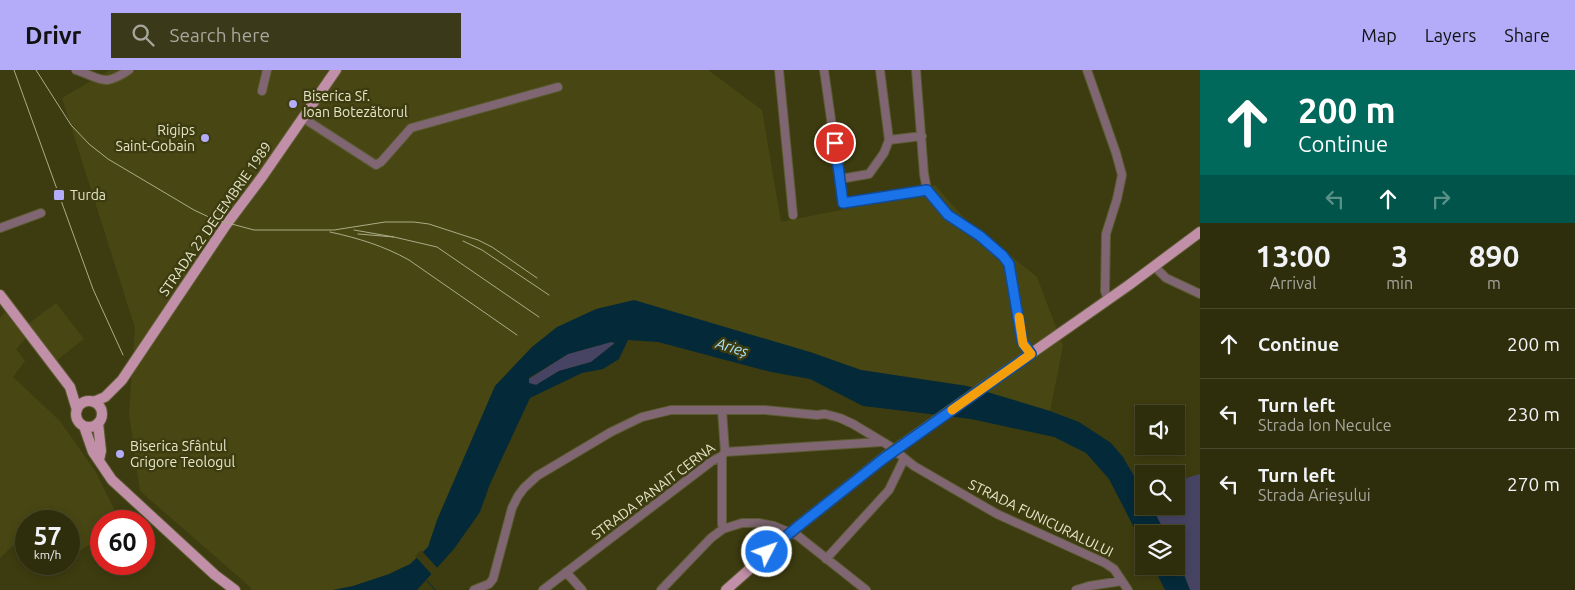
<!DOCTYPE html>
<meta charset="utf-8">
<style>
:root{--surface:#2e2d0c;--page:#3a391a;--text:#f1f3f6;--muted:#a7a89d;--line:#49492d;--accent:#b4acf9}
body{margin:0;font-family:Ubuntu,sans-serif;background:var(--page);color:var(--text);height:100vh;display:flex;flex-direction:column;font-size:19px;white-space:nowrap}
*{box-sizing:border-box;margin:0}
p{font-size:16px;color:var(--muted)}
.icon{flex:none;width:28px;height:28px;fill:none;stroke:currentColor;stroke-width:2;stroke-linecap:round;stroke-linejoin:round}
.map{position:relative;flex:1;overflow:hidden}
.details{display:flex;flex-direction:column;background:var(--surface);width:375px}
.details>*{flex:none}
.banner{background:#00695c;color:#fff;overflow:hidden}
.tools{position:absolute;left:1135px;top:335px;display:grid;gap:10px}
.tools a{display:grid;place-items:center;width:50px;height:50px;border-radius:0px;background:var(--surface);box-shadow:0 2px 8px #0003,0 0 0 1px var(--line);font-size:25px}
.speed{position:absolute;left:15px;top:440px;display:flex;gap:10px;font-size:25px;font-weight:700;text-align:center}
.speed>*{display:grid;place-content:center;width:65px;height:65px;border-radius:50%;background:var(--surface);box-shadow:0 2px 8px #0003,0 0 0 1px var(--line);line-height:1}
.speed small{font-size:12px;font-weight:400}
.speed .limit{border:8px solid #d22;background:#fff;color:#111}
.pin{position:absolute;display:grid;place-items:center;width:42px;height:42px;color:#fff;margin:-21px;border:2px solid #fff;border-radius:50%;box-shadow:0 1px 5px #0007}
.me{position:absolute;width:55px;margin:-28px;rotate:49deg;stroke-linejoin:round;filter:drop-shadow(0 0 4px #0008)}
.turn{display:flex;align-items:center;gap:18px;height:105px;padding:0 15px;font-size:22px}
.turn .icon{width:65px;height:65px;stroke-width:2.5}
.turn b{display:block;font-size:35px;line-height:42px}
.lanes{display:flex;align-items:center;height:48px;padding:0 15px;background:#0003;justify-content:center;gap:25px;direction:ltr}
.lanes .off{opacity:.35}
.eta{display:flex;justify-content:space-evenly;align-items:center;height:85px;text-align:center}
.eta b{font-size:30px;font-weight:700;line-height:35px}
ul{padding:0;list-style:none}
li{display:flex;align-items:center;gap:15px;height:70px;padding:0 15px;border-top:1px solid var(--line)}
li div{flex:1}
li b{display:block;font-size:19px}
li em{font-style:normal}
header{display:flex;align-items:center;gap:30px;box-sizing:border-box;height:70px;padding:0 25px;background:var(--accent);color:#111}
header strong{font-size:24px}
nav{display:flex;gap:28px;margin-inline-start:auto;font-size:18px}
.search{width:350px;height:45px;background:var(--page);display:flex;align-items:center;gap:12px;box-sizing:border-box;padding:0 18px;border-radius:0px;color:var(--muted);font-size:19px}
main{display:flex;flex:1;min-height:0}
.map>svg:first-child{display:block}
</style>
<header>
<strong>Drivr</strong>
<div class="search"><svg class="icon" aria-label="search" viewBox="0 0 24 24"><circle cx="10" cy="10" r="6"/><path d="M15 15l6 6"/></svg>Search here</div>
<nav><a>Map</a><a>Layers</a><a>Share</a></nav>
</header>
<main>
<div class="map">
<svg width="1200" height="520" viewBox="0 0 1200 520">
<rect width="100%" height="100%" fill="#3d3c10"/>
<path fill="#484713" d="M 110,0 L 708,0 L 762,40 L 781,152 L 866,135 L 935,115 L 965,149 L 1037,207 L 1063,276 L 1050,341 L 967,316 L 861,300 L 810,282 L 557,257 L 532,277 L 495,316 L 437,450 L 428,477 L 411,494 L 389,504 L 353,516 L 333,520 L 252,520 L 248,515 L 140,421 L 129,343 L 135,258 L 62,28 Z
M 56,233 L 84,269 L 56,291 L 27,255 Z
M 5,242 L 26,268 L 16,279 L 25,291 L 13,307 L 60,351 L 95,401 L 120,451 L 101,451 L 101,468 L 69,487 L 69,451 L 26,451 L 26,463 L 0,488 L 0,248 Z"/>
<path fill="#474463" d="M 611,272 L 615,273 L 591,292 L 559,301 L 536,315 L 529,313 L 529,309 L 568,284 Z
M 1200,404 L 1200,520 L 1190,520 L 1176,485 L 1176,464 L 1166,464 L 1151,436 L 1176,436 L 1176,411 Z"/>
<path fill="#042a39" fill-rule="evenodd" d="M 634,230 L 810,282 L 861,300 L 967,316 L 1050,341 L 1079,352 L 1111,373 L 1123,387 L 1144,423 L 1144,436 L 1151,436 L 1166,464 L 1144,464 L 1144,477 L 1109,409 L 1086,383 L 1054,367 L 971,349 L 863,336 L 810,309 L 771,302 L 658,272 L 628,270 L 619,289 L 603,299 L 582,303 L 530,328 L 490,414 L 480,442 L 454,479 L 417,520 L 333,520 L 353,516 L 389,504 L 410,494 L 428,477 L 437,450 L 495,316 L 532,277 L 557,257 L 596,239 ZM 611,272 L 615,273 L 591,292 L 559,301 L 536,315 L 529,313 L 529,308 L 568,284 Z
M 1176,485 L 1190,520 L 1165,520 L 1153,496 L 1176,496 Z"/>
<path fill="#3d3c10" d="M 421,480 L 439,500 L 434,507 L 415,486 Z"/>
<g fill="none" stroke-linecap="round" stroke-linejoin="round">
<path stroke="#042a39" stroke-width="1" d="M 427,511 L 435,520"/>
<g stroke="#5b5b31" stroke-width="10">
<path id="minor" d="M 76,0 C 103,9 103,17 129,0
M 779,0 L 793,145
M 824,0 L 843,133 L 927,120
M 916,0 L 924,104 L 927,120 L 947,145 L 980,166 L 1003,186 L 1009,194 L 1022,271 L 1031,284
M 1087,0 L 1116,83 L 1122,105 L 1117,129 L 1106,164 L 1105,221 L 1108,230
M 262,21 L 267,0
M 303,48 L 376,95 L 381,92 L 411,58 L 558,17
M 889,70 L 922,66
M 840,109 L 869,104 L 884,83 L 889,70 L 880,0
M 0,158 L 41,143
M 1154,196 L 1166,208 L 1200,224
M 722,340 L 725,382
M 722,386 L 722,454 L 723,459
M 826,489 L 889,420 L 904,389
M 566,502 L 582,520
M 474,520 L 489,514 L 493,509 L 512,438 L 518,426 L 524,418 L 537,406 L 611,362 L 642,347 L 671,340 L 765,340 L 817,345 L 825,344 L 840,348 L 853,354 L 888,375 L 914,396 L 997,444 L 1105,493 L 1114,499 L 1128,520
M 543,520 L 712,391 L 722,386 L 725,382 L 881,372
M 661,520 L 711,468 L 723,459 L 742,453 L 759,453 L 774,456 L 798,466 L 866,520
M 1076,520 L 1089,516 L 1122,511"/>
</g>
<g stroke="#5b5b31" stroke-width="12">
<path id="major" d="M 0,225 L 70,317 L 77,340
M 992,311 L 1129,215 L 1200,162
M76 344a13 13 0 1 1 26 0a13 13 0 1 1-26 0Z
M 93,332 L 105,327 L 122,310 L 226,155 L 262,107 L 336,0
M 98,353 L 101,381 L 99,390
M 84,356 L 93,382 L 112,410 L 215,505 L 235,520
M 796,458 L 885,387
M 726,520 L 778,474"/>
</g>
<use href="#minor" stroke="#7f6672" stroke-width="8"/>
<use href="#major" stroke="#c190a8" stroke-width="10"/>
<path stroke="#abab88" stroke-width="1" d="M 14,0 L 93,219 L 123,285
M 36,0 L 71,55 L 89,74 L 108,89 L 194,140 L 213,149 L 254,160 L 334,160 L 385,152 L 414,152 L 429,154 L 478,170 L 492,177 L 537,208
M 354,160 L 394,167 L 358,164
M 330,162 C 358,168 384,176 409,190 L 517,265
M 394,167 L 437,177 L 539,247
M 463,171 L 482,180 L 549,225"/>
<g stroke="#5b5b31" stroke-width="12" stroke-linecap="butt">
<path id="major-bridge" d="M 885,387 L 992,311
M 778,474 L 796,458"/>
</g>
<use href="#major-bridge" stroke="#c190a8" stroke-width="10"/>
</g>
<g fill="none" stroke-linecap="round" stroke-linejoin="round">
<g stroke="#114b97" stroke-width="12">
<path id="route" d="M 767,482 L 796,458 L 883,389 L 1031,284 L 1022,271 L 1009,194 L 1003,186 L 980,166 L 948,145 L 927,120 L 843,133 L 835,73"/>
</g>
<use href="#route" stroke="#1a73e8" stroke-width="9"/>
<path stroke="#f59e0b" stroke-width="9" d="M 952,340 L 1031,284 L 1023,274 L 1019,247"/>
</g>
<g fill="#b4acf9" stroke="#3d3c10" stroke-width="2">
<circle cx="293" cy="34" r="5"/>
<circle cx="205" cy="68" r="5"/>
<rect x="53" y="119" width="12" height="12" rx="2.5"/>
<circle cx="120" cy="384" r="5"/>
</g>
<g text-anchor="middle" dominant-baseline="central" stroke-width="5" stroke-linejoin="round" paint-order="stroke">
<g font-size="14" fill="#e5e6c8" stroke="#3d3c10" text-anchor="start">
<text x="303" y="26">Biserica Sf.<tspan x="303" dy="16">Ioan Botezătorul</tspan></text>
<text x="195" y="60" text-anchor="end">Rigips<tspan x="195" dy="16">Saint-Gobain</tspan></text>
<text x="70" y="125">Turda</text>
<text x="130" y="376">Biserica Sfântul<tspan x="130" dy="16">Grigore Teologul</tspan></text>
</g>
<g font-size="14" fill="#e5e6c8" stroke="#3d3c10">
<text transform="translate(215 149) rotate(-55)">STRADA 22 DECEMBRIE 1989</text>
<text transform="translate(653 421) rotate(-37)">STRADA PANAIT CERNA</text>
<text transform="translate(1041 448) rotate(26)">STRADA FUNICURALULUI</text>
</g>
<g font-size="15" font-style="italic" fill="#ace3fd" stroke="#3d3c10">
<text transform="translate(732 277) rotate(17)">Arieș</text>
</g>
</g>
</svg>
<div class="tools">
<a><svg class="icon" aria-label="sound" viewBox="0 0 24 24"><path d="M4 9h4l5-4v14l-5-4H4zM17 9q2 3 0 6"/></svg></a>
<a><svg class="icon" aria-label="search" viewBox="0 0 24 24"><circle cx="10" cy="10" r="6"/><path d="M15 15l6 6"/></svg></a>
<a><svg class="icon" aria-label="layers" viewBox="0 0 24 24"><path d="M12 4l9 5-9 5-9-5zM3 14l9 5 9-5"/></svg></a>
</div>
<div class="speed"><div>57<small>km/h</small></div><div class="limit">60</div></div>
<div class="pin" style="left:835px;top:73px;background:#d93025"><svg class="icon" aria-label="arrive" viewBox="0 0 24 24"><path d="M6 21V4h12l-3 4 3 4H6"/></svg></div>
<svg class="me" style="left:767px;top:482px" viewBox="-20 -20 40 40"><circle r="17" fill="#1a73e8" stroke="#fff" stroke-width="3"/><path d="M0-11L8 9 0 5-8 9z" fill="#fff"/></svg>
</div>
<section class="details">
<div class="banner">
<div class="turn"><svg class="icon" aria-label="ahead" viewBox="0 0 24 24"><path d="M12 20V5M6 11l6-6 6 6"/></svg><div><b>200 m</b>Continue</div></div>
<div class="lanes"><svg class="icon off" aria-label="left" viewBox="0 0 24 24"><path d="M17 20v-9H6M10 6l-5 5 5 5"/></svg><svg class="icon" aria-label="ahead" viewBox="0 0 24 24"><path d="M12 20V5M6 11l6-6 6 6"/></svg><svg class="icon off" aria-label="right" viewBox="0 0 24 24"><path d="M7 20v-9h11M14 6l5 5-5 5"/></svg></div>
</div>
<div class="eta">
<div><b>13:00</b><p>Arrival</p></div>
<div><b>3</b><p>min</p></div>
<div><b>890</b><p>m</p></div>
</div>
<ul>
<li><svg class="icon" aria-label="ahead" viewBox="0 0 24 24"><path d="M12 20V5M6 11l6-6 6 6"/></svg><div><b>Continue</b></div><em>200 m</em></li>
<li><svg class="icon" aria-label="left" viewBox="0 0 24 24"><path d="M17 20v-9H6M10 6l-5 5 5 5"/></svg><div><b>Turn left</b><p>Strada Ion Neculce</p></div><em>230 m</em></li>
<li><svg class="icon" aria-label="left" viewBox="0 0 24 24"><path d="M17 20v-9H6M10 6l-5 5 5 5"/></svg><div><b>Turn left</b><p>Strada Arieșului</p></div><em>270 m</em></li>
</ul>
</section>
</main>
